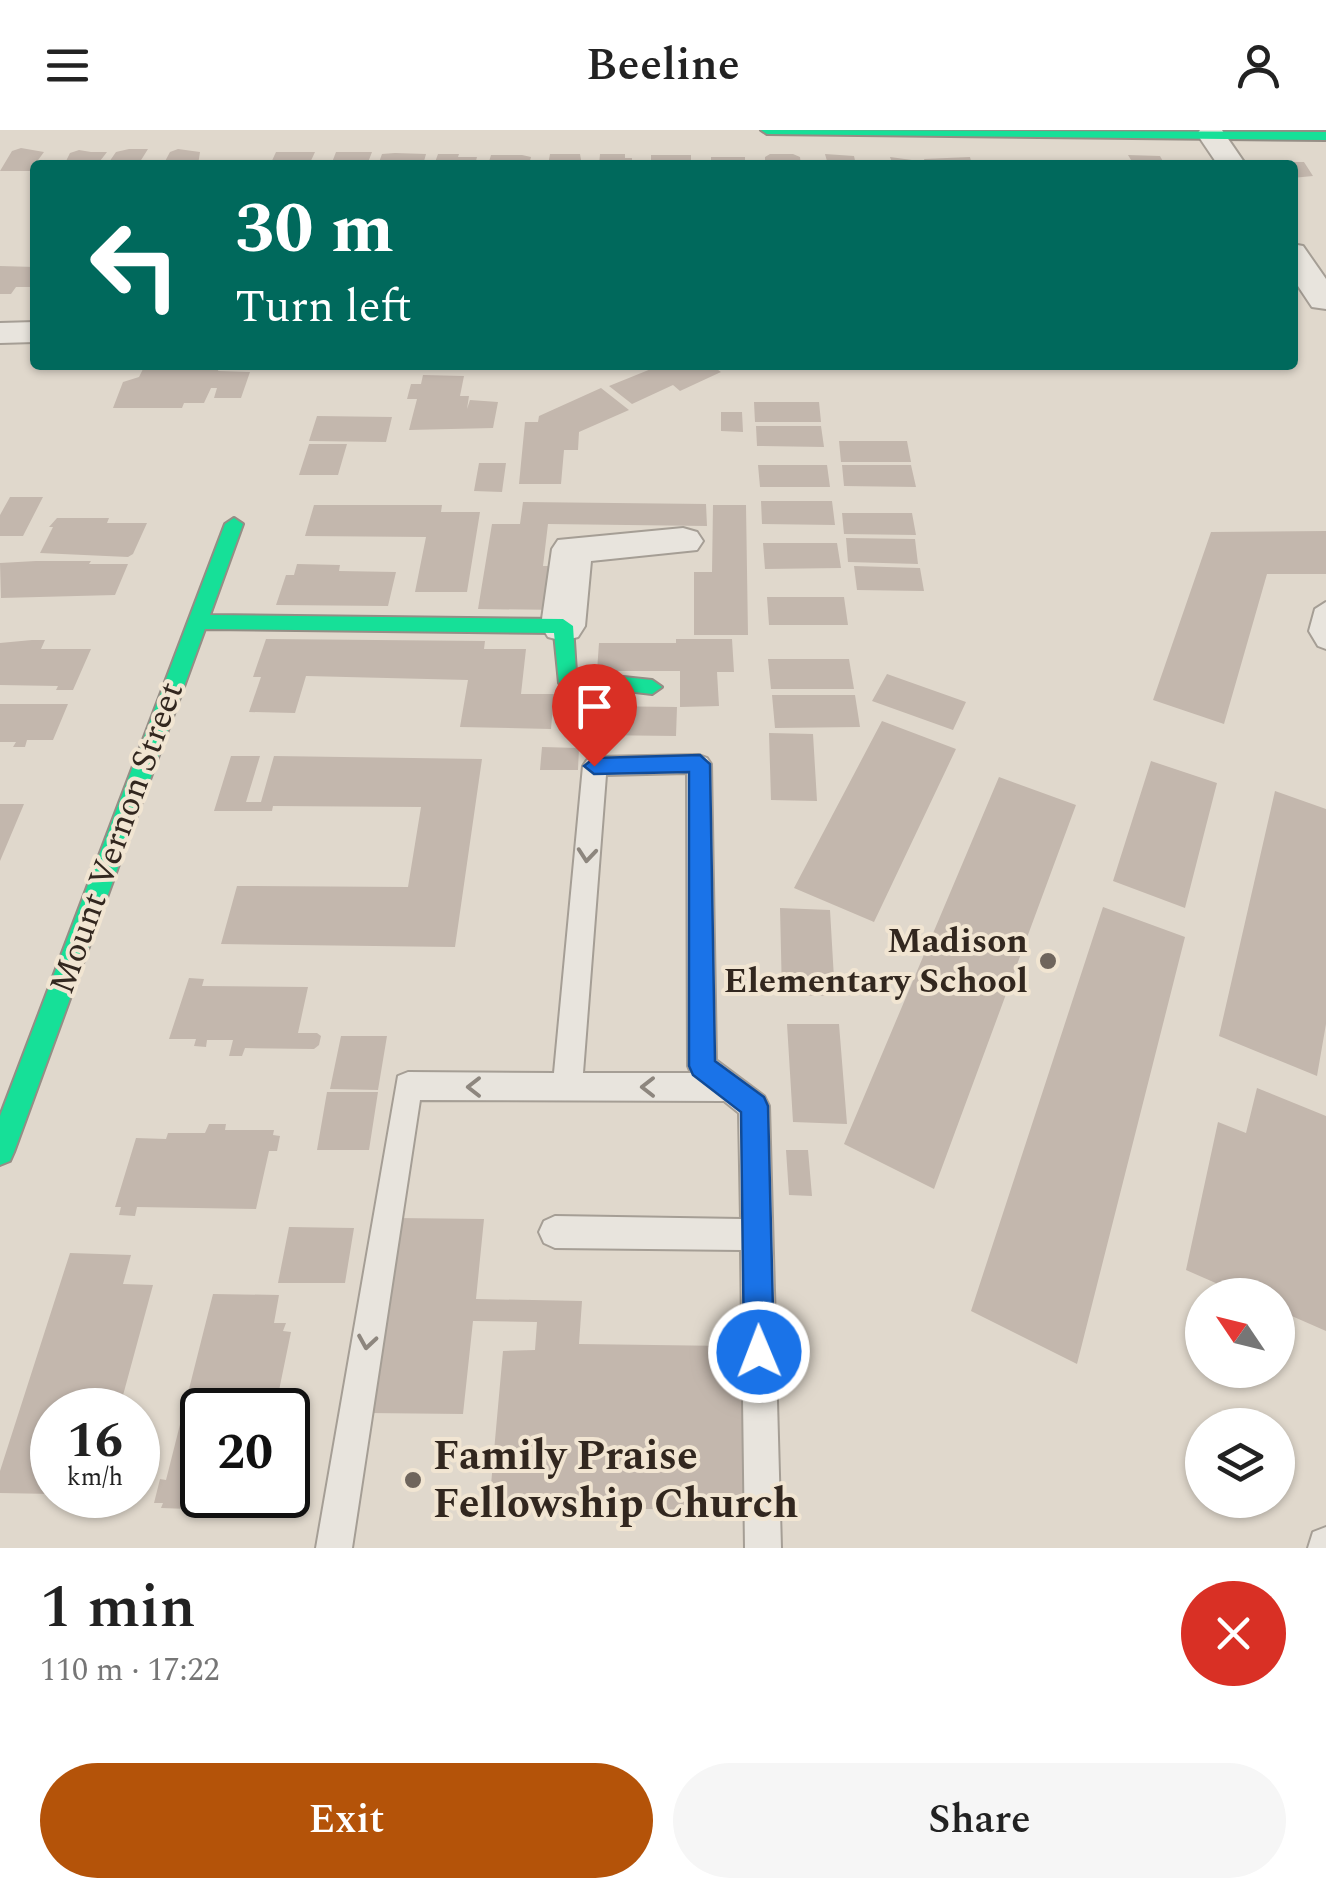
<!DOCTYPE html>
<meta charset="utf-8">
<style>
:root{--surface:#fff;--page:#f6f6f6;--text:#222;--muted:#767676;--accent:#b45309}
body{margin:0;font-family:Spectral,serif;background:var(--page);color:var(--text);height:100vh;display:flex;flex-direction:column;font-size:38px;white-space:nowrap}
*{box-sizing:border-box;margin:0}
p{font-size:32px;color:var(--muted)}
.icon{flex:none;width:55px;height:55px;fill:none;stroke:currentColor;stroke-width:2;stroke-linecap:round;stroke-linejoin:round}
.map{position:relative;height:1418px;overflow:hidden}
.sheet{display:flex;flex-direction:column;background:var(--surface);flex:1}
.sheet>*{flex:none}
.top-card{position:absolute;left:30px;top:30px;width:1268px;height:210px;border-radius:10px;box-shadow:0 2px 8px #0004;background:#00695c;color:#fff;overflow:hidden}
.needle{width:65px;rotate:305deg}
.controls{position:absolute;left:1185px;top:1148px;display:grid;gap:20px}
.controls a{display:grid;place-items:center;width:110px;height:110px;border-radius:50%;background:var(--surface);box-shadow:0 2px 8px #0004;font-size:50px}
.speed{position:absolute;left:30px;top:1258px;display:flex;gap:20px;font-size:50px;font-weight:700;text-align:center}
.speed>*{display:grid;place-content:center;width:130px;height:130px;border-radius:50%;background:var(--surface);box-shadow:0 2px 8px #0004;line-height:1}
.speed small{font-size:25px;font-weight:400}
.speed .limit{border:5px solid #111;border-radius:15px;background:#fff;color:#111}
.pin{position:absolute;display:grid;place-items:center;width:85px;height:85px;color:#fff;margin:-102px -42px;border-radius:50% 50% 50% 0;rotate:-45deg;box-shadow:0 0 10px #0007}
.pin .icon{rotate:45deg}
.me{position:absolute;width:110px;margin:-55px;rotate:359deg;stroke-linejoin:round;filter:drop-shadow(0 0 8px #0008)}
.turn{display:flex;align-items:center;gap:35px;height:210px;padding:0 40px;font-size:45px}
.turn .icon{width:130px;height:130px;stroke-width:2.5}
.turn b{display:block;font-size:70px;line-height:85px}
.round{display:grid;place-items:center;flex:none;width:105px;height:105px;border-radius:52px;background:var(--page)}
.headline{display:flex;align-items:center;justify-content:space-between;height:170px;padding:0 40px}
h1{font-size:60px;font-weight:600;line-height:75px}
.cta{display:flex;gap:20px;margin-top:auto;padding:20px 40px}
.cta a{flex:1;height:115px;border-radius:60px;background:var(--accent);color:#fff;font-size:40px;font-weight:600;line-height:115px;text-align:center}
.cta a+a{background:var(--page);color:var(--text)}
header{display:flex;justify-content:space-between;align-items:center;height:130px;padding:0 40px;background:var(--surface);font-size:45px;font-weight:600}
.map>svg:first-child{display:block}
</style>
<header><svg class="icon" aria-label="menu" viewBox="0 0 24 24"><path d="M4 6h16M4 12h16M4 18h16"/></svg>Beeline<svg class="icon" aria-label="person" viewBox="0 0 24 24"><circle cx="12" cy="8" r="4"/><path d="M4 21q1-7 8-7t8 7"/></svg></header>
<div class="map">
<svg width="1326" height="1418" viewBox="0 0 1326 1418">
<rect width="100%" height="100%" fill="#e0d8cc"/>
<path fill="#c3b7ad" d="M 21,18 L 44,22 L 30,41 L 0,41 L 12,21 Z
M 129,19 L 148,19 L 138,35 L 107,35 L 116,22 Z
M 178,19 L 200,22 L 198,35 L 163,35 L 170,22 Z
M 79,20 L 91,22 L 107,22 L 97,35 L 64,35 L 70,23 Z
M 276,22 L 315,22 L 309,35 L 270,35 Z
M 336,22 L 372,22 L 367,35 L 331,35 Z
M 382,24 L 395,23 L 426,24 L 423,35 L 378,35 Z
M 438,24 L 459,24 L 458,27 L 477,27 L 475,35 L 434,35 Z
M 550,24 L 580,24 L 582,35 L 548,35 Z
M 600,24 L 625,24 L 625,28 L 632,28 L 632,35 L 599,35 Z
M 770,24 L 793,24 L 800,27 L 801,35 L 765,35 L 765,27 Z
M 825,24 L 854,26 L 856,35 L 828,35 Z
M 491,25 L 522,25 L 531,27 L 529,35 L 488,35 Z
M 651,25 L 691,25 L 691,35 L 651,35 Z
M 1128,25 L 1160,26 L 1165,35 L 1134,35 Z
M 711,27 L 745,27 L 745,35 L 711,35 Z
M 890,27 L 912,30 L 913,35 L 872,35 L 871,30 L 891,30 Z
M 970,27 L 972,35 L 926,35 L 924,29 Z
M 1292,32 L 1304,32 L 1313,46 L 1292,48 Z
M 0,136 L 35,137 L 35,157 L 16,157 L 11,164 L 0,164 Z
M 145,235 L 220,235 L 218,241 L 250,242 L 241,268 L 214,268 L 217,258 L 211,258 L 204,273 L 184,273 L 182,278 L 113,278 L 123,252 L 139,247 Z
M 646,235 L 711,235 L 721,242 L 680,261 L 673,255 L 632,274 L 609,256 L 651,239 Z
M 423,245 L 464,246 L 460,266 L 469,266 L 467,279 L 470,270 L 498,272 L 493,298 L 409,300 L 417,269 L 407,269 L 411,254 L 421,254 Z
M 601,258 L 629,280 L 579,302 L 578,320 L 564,320 L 561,354 L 519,354 L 525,292 L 538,292 L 539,286 Z
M 754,272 L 819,272 L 821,292 L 755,292 Z
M 721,282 L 742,282 L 743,302 L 721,301 Z
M 317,286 L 392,287 L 386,312 L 309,311 Z
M 756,296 L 821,296 L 824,317 L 757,316 Z
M 839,311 L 907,311 L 911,332 L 841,332 Z
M 309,314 L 347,314 L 338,345 L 299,345 Z
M 479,333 L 506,333 L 502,362 L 474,361 Z
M 758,335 L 827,335 L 830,357 L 760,357 Z
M 842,335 L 911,335 L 916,357 L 844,356 Z
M 10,367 L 43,367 L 23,406 L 0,406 L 0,385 Z
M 761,371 L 832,371 L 835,395 L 762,394 Z
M 523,372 L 706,374 L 707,396 L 548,394 L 543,436 L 566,436 L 562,480 L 478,479 L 492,394 L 520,394 Z
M 314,375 L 442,375 L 441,382 L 480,382 L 467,462 L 415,462 L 426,407 L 305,406 Z
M 713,375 L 746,375 L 748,505 L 694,505 L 694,442 L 712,442 Z
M 842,383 L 912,383 L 916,405 L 844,404 Z
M 57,388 L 109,388 L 107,393 L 147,393 L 133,424 L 128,427 L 40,423 L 53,397 L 49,397 Z
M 1326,401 L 1326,444 L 1267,444 L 1224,594 L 1153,570 L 1211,402 Z
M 846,408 L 915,409 L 918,434 L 848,432 Z
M 763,413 L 837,413 L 841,438 L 765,439 Z
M 36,431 L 91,431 L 89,434 L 128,434 L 115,465 L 1,468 L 0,433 Z
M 297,434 L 340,435 L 339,441 L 396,442 L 388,476 L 276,475 L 286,445 L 294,445 Z
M 854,436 L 920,438 L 924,461 L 857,460 Z
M 767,467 L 844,467 L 848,495 L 769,495 Z
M 266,509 L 485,511 L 484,519 L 526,519 L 521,564 L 554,564 L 551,599 L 460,597 L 468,550 L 306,546 L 295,583 L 249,582 L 261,547 L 253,547 Z
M 676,509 L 732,509 L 734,542 L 717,542 L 719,576 L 680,577 L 680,541 L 597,541 L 599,513 L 676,513 Z
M 32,510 L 45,510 L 41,519 L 91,519 L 73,560 L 56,560 L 58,556 L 0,555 L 0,513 Z
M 768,529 L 849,529 L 854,559 L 771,559 Z
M 887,544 L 966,572 L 953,600 L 872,571 Z
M 772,565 L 855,565 L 860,597 L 775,598 Z
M 0,574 L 68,574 L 53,610 L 27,610 L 25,617 L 13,617 L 16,612 L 0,612 Z
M 596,576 L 677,577 L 676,606 L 594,605 Z
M 882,591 L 956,619 L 874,792 L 794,758 Z
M 769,603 L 813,604 L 817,671 L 771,670 Z
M 542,617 L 579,618 L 578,640 L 540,640 Z
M 231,626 L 260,626 L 246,672 L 261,672 L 274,626 L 482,629 L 455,817 L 221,814 L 237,756 L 408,757 L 421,677 L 273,676 L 272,681 L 214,681 Z
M 1151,631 L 1217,653 L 1185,778 L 1113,751 Z
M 999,647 L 1076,675 L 934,1059 L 844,1014 Z
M 1275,661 L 1326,679 L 1326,894 L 1317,946 L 1219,906 Z
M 0,674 L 24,674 L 0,731 Z
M 1103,777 L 1185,807 L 1077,1234 L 971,1181 Z
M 780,778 L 830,780 L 835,866 L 782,865 Z
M 189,848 L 204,849 L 202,856 L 308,857 L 298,903 L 317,903 L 321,906 L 319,915 L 314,919 L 245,918 L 242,926 L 229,926 L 233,910 L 207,910 L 206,917 L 194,916 L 196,909 L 169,909 Z
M 787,894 L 839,894 L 847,994 L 793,992 Z
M 341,906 L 387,906 L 378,960 L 330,959 Z
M 1257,958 L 1326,986 L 1326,1201 L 1278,1180 L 1278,1165 L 1243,1165 L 1186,1140 L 1218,992 L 1246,1003 Z
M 327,962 L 378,962 L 369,1020 L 317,1020 Z
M 209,994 L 226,994 L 225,1000 L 274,1000 L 273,1005 L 280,1006 L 277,1021 L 269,1021 L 256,1079 L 137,1077 L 135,1086 L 119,1085 L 121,1077 L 115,1077 L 136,1008 L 166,1009 L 168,1003 L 205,1003 Z
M 786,1020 L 808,1020 L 812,1066 L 789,1065 Z
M 397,1088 L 484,1089 L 476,1169 L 582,1171 L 579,1214 L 729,1216 L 730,1238 L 749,1238 L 753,1365 L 722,1365 L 722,1380 L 489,1377 L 503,1221 L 535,1220 L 537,1192 L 473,1191 L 463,1284 L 368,1283 Z
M 289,1097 L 354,1098 L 345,1153 L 278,1153 Z
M 70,1123 L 131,1125 L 123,1154 L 153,1155 L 119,1280 L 52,1280 L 52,1364 L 0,1363 L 0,1341 Z
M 213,1164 L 279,1165 L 274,1193 L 286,1193 L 283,1201 L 291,1202 L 275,1280 L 202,1280 L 202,1365 L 248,1365 L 245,1381 L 161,1378 L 163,1373 L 154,1373 L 160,1349 L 166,1350 Z"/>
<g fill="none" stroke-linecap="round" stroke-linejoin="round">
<g stroke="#a59e95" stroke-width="4">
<path id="lane" d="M 1326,472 L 1326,519 L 1318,516 L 1309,501 L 1315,479 Z
M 699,625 L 707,628 L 711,634 L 716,930 L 764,966 L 769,976 L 781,1418 L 745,1418 L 741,1120 L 555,1118 L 544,1113 L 539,1102 L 544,1091 L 555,1086 L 741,1089 L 739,983 L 724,971 L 420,970 L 352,1418 L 316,1418 L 398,946 L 408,942 L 554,943 L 583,636 L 587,630 L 595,627 ZM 687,643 L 688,936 L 691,943 L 583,943 L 606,645 Z
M 1326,1397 L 1326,1418 L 1308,1418 L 1313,1402 Z"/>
</g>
<g stroke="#a59e95" stroke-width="4">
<path id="street" d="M 1200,0 L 1222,0 L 1246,35 L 1218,35 L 1197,4 Z
M 1292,114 L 1303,116 L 1326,149 L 1326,179 L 1312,177 L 1292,147 Z
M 35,192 L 35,212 L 0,213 L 0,193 Z
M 683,398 L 697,402 L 703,411 L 697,420 L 591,431 L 585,496 L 578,507 L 563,511 L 548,507 L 541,496 L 552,419 L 558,410 Z"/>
</g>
<g stroke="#958d85" stroke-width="4">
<path id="fast" d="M 761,0 L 1326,2 L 1326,10 L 767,4 Z
M 234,388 L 243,394 L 210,485 L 563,489 L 573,496 L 576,542 L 652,550 L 662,557 L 652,564 L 559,553 L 554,503 L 205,499 L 14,1022 L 10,1031 L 0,1035 L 0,986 L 225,394 Z"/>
</g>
<use href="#lane" fill="#e8e4dd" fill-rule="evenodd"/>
<use href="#street" fill="#e8e4dd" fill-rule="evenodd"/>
<use href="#fast" fill="#16e098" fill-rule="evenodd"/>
</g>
<defs><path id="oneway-chevron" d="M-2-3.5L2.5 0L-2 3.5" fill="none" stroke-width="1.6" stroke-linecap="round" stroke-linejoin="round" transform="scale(2.5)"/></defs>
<g stroke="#8d867e">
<use href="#oneway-chevron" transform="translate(587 725) rotate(95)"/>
<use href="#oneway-chevron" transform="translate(474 957) rotate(-180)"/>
<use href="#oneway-chevron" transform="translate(648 957) rotate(180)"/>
<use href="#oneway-chevron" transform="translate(367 1212) rotate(99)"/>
</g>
<path fill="#1a73e8" stroke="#114b97" stroke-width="2.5" d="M 700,625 L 710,634 L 715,931 L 764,967 L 768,976 L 774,1222 L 770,1233 L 759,1238 L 748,1233 L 744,1222 L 741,982 L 693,945 L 689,936 L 689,642 L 594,644 L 584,636 L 594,628 Z"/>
<g fill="#6f655c" stroke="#f1e5d2" stroke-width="4">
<circle cx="1048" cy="831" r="10"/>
<circle cx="413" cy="1350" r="10"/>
</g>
<g text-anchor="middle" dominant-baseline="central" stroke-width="8" stroke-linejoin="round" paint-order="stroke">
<g font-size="35" fill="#32271f" stroke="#f1e5d2">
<text transform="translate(117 708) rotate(-70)">Mount Vernon Street</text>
</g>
<g font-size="35" font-weight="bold" fill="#32271f" stroke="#f1e5d2" text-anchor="end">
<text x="1028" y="811">Madison<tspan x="1028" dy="40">Elementary School</tspan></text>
</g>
<g font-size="42" font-weight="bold" fill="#32271f" stroke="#f1e5d2" text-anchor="start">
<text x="433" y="1326">Family Praise<tspan x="433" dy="48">Fellowship Church</tspan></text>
</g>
</g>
</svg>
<div class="controls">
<a><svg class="needle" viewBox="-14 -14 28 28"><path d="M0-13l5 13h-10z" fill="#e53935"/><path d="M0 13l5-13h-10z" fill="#767676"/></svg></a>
<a><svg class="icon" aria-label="layers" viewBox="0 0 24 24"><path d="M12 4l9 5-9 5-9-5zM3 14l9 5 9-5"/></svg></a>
</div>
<div class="speed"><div>16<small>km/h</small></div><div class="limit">20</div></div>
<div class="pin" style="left:594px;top:636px;background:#d93025"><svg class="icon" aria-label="arrive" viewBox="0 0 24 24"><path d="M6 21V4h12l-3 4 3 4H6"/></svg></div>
<svg class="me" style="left:759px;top:1222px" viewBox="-20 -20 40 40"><circle r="17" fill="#1a73e8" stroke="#fff" stroke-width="3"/><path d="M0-11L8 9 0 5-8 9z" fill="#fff"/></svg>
<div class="top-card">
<div class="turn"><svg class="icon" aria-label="left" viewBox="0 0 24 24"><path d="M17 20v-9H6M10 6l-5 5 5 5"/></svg><div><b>30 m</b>Turn left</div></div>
</div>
</div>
<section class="sheet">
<div class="headline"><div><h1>1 min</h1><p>110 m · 17:22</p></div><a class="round" style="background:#d93025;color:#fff"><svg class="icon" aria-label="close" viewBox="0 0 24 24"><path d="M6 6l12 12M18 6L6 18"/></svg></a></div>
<div class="cta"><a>Exit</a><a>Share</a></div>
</section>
